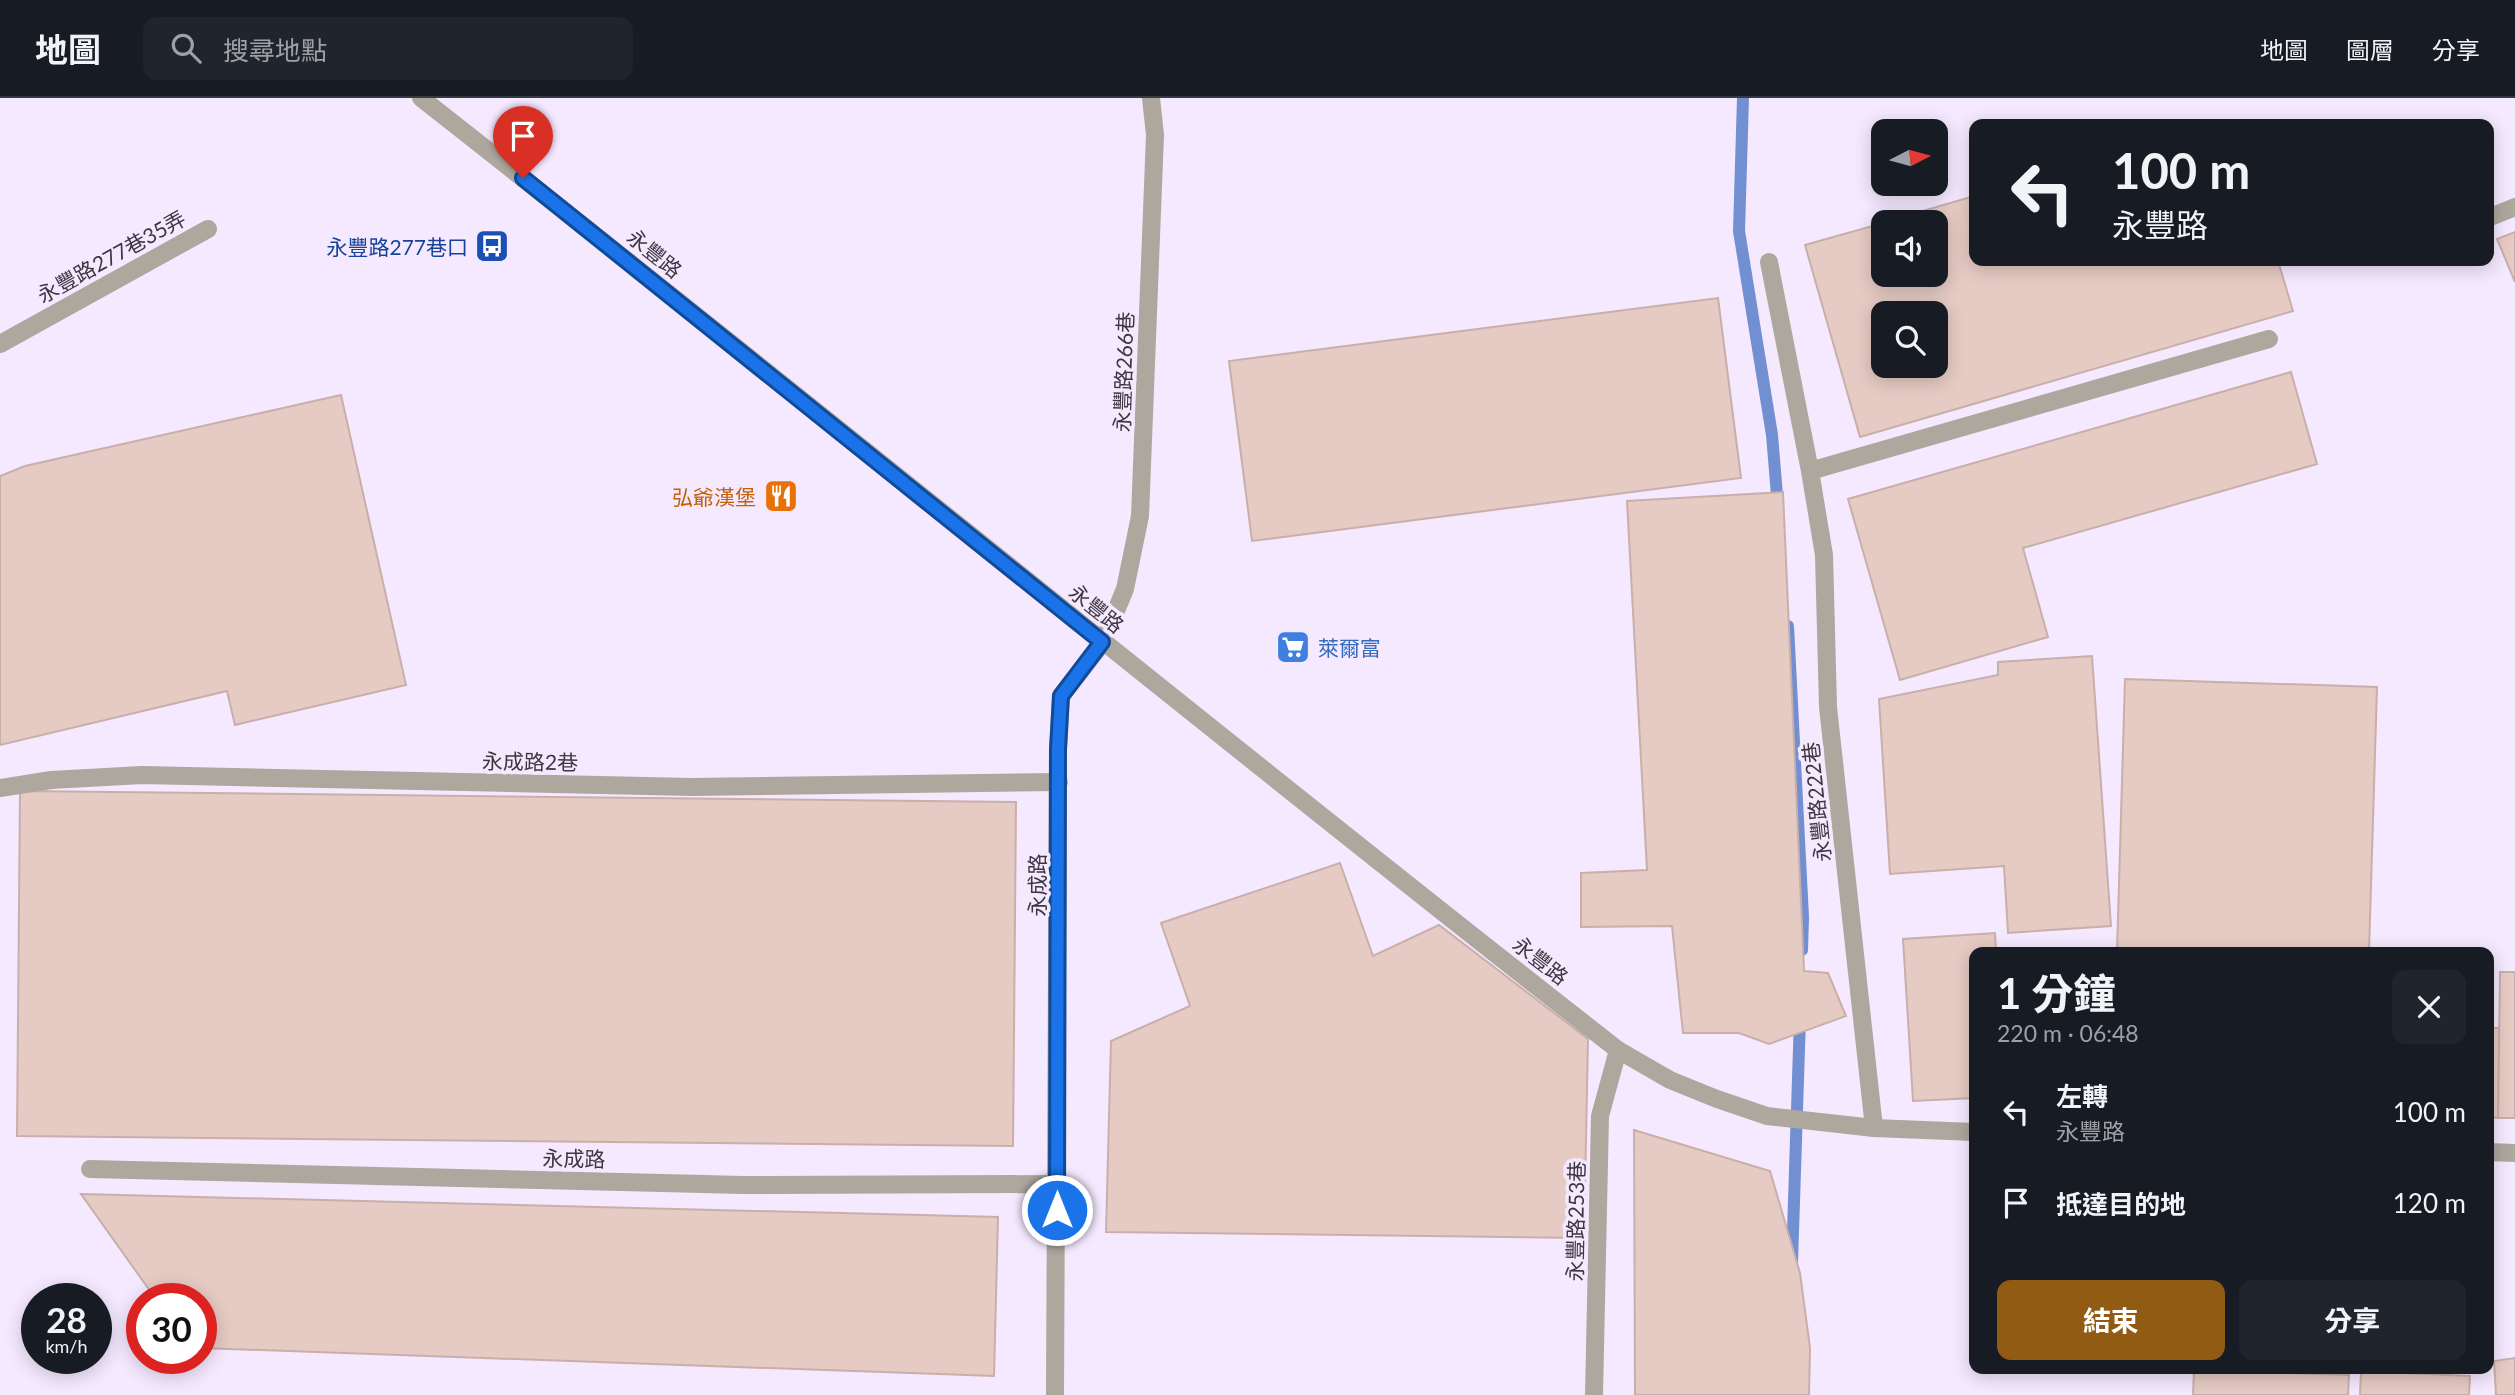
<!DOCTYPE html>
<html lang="zh-TW">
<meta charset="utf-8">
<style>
:root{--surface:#171b24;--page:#20242c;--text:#f1f3f6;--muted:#9ea1a6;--line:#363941;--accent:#925b13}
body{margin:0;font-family:Lato,"Noto Sans TC",sans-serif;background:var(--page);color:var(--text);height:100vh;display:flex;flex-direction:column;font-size:26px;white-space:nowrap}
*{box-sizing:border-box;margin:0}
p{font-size:23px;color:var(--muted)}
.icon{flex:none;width:38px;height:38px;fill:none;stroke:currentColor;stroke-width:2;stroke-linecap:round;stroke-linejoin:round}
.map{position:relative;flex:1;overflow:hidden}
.sheet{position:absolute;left:1969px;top:849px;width:525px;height:427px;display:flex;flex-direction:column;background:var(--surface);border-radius:14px;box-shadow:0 4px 18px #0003}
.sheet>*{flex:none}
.top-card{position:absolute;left:1969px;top:21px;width:525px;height:147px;border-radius:14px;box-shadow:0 4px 18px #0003;background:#171b24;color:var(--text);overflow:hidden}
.needle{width:46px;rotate:84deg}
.controls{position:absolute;left:1871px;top:21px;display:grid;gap:14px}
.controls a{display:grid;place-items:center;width:77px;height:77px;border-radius:14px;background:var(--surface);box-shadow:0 4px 18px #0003;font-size:35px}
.speed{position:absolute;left:21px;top:1185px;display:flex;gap:14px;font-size:35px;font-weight:700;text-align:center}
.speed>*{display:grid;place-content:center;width:91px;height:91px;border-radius:50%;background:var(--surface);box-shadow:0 4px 18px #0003;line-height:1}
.speed small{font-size:18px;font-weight:400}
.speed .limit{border:10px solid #d22;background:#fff;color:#111}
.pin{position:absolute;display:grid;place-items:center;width:60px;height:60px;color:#fff;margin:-72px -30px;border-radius:50% 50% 50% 0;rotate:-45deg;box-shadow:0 0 7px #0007}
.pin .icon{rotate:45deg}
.me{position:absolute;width:77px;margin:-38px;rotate:0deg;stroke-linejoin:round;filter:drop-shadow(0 0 5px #0008)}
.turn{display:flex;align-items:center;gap:24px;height:147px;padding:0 28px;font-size:32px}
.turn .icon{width:91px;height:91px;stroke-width:2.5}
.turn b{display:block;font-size:49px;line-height:60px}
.round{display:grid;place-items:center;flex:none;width:74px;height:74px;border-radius:14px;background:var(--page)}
.summary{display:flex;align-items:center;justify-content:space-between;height:119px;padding:0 28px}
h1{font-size:42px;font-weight:700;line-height:52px}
.primary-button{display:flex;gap:14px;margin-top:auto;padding:14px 28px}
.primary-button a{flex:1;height:80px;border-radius:14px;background:var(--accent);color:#fff;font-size:28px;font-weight:700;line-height:80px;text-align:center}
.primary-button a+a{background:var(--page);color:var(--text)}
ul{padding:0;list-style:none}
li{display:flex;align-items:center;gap:21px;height:91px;padding:0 28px}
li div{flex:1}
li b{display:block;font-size:26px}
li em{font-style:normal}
header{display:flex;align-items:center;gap:42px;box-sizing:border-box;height:98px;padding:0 35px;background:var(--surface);border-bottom:2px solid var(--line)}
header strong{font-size:33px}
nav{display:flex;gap:38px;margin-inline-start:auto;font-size:24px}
.search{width:490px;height:63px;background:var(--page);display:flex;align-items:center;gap:18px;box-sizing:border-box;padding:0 24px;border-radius:14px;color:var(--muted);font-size:26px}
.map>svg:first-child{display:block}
</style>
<header>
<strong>地圖</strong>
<div class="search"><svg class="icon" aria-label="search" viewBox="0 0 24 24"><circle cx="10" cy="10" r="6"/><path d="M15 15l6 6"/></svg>搜尋地點</div>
<nav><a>地圖</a><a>圖層</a><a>分享</a></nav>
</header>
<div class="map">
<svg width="2515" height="1297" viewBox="0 0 2515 1297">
<rect width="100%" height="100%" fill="#f5e9ff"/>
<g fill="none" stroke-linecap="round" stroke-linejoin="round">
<path stroke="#718fd1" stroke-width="12" d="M 1743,0 L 1739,133 L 1772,337 L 1778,409
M 1788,528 L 1803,819 L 1802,852
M 1792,1164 L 1800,920"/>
</g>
<path fill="#e6cbc4" stroke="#c9afa9" stroke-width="2" fill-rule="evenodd" d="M 1974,98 L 1974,163 L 2278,163 L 2293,213 L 1860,339 L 1805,147 L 1883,125 L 1883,177 L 1936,177 L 1936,124 L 1885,124 ZM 1883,215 L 1936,215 L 1936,268 L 1883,268 Z
M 2515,134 L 2515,184 L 2497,141 Z
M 1718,200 L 1741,380 L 1252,443 L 1229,263 Z
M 2291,274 L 2317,366 L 2023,450 L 2048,539 L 1900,582 L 1848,401 Z
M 341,297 L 406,587 L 235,627 L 227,593 L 0,647 L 0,378 L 25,368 Z
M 1783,394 L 1804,873 L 1828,875 L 1846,918 L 1769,946 L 1739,935 L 1683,935 L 1672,828 L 1581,829 L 1581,775 L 1647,772 L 1627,403 Z
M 2092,558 L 2111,828 L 2008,835 L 2004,768 L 1890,776 L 1879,601 L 1998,577 L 1998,564 Z
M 2125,581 L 2377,589 L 2369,854 L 2117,854 Z
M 20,693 L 1016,704 L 1013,1048 L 17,1038 Z
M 1340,765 L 1373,858 L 1439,827 L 1588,941 L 1584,1140 L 1106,1134 L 1111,943 L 1190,908 L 1161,825 Z
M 1995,835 L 1996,854 L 1974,854 L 1974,1000 L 1913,1003 L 1903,841 Z
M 2500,874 L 2515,874 L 2515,1020 L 2498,1020 Z
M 2488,930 L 2499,930 L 2498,1020 L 2488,1019 Z
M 1634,1032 L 1770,1073 L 1800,1175 L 1810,1250 L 1809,1297 L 1635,1297 Z
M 81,1096 L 998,1119 L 994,1278 L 201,1250 L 201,1200 L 155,1200 Z
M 2515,1260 L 2515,1297 L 2496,1297 L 2494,1263 Z
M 2194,1272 L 2349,1277 L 2348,1297 L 2193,1297 Z
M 2361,1273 L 2470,1278 L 2469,1297 L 2360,1297 Z"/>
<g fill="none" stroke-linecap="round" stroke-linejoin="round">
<path stroke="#ada79e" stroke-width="18" d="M 2488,120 L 2515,109
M 1769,164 L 1810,373 L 1824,457 L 1828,609 L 1874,1030
M 0,246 L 208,131
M 1810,373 L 2269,241
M 1103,544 L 1125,491 L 1140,418 L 1155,37 L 1151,0
M 0,690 L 51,682 L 142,677 L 692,689 L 1059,684
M 90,1071 L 744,1087 L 1057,1086
M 1594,1297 L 1600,1018 L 1618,952"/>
<path stroke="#ada79e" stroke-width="18" d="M 1055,1297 L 1058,651 L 1061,598 L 1103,544"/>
<path stroke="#ada79e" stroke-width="18" d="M 421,0 C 822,314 1216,638 1618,952 L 1670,982 L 1717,1001 L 1767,1018 L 1874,1030 L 1974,1034
M 2488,1054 L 2515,1055"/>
</g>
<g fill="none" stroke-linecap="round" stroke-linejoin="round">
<g stroke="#114b97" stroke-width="18">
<path id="route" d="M 523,80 L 1102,544 L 1061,598 L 1058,651 L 1057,1112"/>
</g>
<use href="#route" stroke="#1a73e8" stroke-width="12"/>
</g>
<defs>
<g id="bus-square" transform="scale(1.75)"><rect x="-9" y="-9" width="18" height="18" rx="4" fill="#1a4fb4" stroke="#f5e9ff"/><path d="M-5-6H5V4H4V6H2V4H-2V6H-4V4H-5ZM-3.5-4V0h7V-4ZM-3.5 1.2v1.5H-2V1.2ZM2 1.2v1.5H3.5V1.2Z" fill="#fff"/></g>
<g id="restaurant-square" transform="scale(1.75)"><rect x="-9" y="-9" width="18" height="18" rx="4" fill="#e8710a" stroke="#f5e9ff"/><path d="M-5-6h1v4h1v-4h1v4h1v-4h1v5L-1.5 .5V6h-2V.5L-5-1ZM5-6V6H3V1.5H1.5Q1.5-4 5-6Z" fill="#fff"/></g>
<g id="supermarket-square" transform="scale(1.75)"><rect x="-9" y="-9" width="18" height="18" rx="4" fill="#3f7fe0" stroke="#f5e9ff"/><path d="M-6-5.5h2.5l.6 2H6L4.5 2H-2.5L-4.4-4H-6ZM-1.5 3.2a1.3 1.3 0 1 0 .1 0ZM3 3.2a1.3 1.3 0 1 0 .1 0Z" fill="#fff"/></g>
</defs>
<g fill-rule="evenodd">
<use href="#bus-square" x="492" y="148"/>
<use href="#restaurant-square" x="781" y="398"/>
<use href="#supermarket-square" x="1293" y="549"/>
</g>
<g text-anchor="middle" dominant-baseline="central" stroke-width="7" stroke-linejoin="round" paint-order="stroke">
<g font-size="21" fill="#164399" stroke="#f5e9ff" text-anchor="end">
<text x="468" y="148">永豐路277巷口</text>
</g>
<g font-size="21" fill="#3c3740" stroke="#f5e9ff">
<text transform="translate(655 155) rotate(39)">永豐路</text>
<text transform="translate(111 158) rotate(-29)">永豐路277巷35弄</text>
<text transform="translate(1123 274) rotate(-88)">永豐路266巷</text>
<text transform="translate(1097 510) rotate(39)">永豐路</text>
<text transform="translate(530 663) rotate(1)">永成路2巷</text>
<text transform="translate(1816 704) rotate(-96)">永豐路222巷</text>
<text transform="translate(1036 787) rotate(-90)">永成路</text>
<text transform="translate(1541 862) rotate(38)">永豐路</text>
<text transform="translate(574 1060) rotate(1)">永成路</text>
<text transform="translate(1575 1123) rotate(-89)">永豐路253巷</text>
</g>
<g font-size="21" fill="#c56008" stroke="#f5e9ff" text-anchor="end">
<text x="756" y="398">弘爺漢堡</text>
</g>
<g font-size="21" fill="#366cbe" stroke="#f5e9ff" text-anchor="start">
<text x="1318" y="549">萊爾富</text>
</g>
</g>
</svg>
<div class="controls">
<a><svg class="needle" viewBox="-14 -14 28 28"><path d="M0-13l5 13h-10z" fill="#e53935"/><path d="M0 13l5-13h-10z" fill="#9ea1a6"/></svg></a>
<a><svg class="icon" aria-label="sound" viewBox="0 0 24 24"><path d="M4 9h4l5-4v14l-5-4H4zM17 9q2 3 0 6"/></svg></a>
<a><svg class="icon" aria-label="search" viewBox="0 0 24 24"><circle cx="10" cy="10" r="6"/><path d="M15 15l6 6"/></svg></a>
</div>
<div class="speed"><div>28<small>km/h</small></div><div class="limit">30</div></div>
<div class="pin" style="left:523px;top:80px;background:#d93025"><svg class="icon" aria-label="arrive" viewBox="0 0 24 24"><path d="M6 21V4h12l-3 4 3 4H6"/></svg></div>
<svg class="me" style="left:1057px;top:1112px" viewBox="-20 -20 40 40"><circle r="17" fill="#1a73e8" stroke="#fff" stroke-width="3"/><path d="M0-11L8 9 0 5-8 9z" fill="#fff"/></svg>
<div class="top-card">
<div class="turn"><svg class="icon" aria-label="left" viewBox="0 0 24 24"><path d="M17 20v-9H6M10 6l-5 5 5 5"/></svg><div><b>100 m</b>永豐路</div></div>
</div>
<section class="sheet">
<div class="summary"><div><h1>1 分鐘</h1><p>220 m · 06:48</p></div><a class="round"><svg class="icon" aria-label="close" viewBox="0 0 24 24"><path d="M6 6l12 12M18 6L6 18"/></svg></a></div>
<ul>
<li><svg class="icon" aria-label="left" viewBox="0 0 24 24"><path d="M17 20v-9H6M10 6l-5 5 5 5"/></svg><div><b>左轉</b><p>永豐路</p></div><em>100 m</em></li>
<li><svg class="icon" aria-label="arrive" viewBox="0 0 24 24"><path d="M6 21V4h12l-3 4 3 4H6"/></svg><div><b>抵達目的地</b></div><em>120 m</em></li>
</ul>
<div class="primary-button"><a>結束</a><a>分享</a></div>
</section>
</div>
